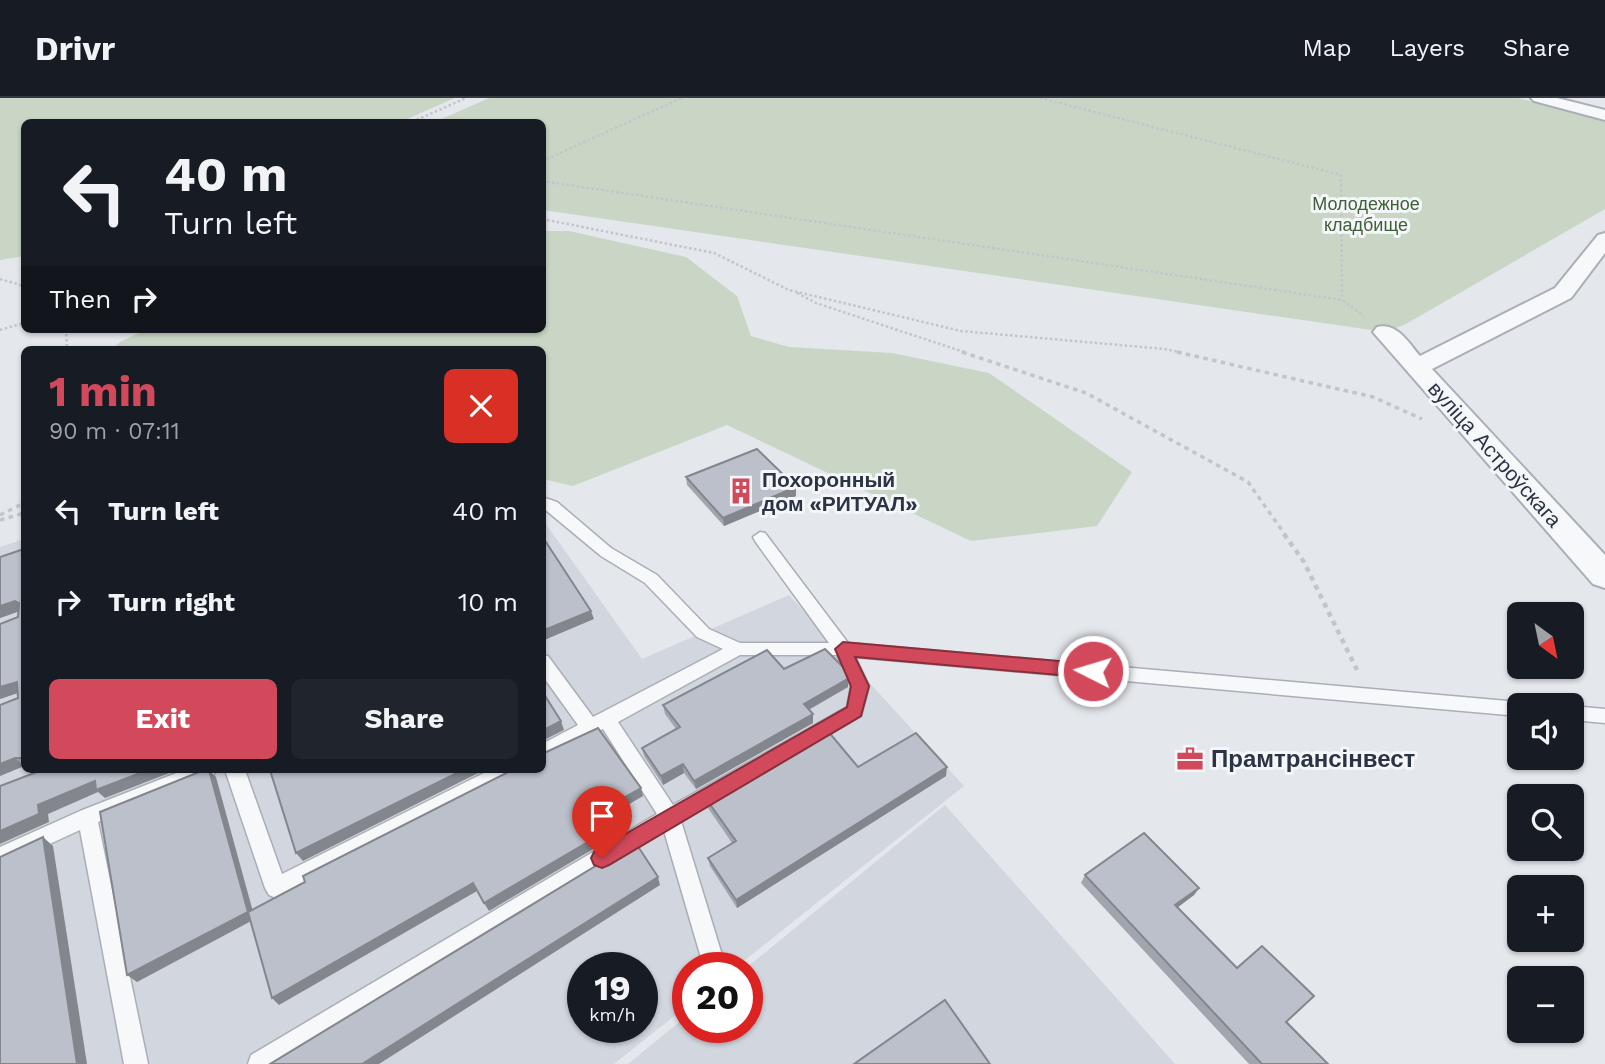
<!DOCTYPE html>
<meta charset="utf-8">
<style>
:root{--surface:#171b24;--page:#20242c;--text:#f1f3f6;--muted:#9ea1a6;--line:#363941;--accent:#d1495b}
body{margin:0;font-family:"Work Sans",sans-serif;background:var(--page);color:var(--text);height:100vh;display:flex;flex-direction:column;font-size:26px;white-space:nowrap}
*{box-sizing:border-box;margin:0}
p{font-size:23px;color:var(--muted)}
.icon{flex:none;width:38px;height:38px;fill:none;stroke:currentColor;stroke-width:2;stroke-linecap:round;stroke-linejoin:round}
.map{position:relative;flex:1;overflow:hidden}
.panel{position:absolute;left:21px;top:248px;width:525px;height:427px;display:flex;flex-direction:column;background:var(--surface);border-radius:10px;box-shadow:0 2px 5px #0004}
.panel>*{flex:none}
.guide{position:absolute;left:21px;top:21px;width:525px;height:214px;border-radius:10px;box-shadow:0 2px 5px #0004;background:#171b24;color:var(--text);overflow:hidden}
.needle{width:46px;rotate:147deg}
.tools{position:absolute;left:1507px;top:504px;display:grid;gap:14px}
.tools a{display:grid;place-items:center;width:77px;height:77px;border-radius:10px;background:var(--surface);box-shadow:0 2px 5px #0004;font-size:35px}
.speed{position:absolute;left:567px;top:854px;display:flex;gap:14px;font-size:35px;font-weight:700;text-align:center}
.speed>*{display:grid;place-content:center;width:91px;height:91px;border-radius:50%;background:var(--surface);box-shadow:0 2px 5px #0004;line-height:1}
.speed small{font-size:18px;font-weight:400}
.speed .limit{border:10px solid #d22;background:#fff;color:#111}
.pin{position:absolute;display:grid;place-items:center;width:60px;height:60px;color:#fff;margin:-72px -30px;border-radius:50% 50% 50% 0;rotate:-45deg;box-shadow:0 0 7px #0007}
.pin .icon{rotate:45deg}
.me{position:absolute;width:77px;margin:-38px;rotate:275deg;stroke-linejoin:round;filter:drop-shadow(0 0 5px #0008)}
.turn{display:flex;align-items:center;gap:24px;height:147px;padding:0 28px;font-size:32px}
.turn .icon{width:91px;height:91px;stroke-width:2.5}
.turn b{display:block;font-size:49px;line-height:60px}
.then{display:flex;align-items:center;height:66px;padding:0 28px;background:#0003;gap:14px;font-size:26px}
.round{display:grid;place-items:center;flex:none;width:74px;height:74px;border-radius:10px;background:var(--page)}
.headline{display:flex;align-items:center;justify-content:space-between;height:119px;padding:0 28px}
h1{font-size:42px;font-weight:700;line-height:52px;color:var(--accent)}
.button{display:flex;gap:14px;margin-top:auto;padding:14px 28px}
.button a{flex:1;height:80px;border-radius:10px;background:var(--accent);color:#fff;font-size:28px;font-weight:700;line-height:80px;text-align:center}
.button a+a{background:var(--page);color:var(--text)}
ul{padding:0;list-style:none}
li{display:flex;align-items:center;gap:21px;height:91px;padding:0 28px}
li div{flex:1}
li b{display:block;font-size:26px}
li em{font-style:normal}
header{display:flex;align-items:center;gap:42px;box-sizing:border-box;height:98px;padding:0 35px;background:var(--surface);border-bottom:2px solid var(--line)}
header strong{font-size:33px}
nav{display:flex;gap:38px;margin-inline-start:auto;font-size:24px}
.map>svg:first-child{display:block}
</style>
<header>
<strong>Drivr</strong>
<nav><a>Map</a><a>Layers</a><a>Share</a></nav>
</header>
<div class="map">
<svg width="1605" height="966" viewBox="0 0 1605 966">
<rect width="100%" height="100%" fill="#e4e7ec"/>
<path fill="#d2d6de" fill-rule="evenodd" d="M 543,422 L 642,561 L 789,497 L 964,688 L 735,870 L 688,870 L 688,907 L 614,966 L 0,966 L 0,449 L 24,441 L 24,672 L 542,672 ZM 583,870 L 642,870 L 642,929 L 583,929 Z
M 945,707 L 1175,966 L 628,966 L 688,917 L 688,929 L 747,929 L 746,870 Z"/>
<path fill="#c9d6c5" d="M 0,0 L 455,0 L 400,24 L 24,24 L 24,158 L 0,162 Z
M 489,0 L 1518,0 L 1605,23 L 1605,111 L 1406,226 L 1385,234 L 543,112 L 542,24 L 435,24 Z
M 543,133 L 569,133 L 686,159 L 737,198 L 751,238 L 789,249 L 892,255 L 989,275 L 1132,374 L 1097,428 L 971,443 L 727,327 L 573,388 L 543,381 L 542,252 L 111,252 L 120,244 L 147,231 L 542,231 Z"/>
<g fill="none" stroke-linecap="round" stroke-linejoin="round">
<g stroke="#a9aeb7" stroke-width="3">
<path id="service" d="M 542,399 L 557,404 L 611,450 L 657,477 L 709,531 L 740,545 L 829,545 L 755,443 L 753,439 L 760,434 L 765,435 L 848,545 L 1519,604 L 1526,607 L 1519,607 L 1519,618 L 855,559 L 869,588 L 861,618 L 681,723 L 726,870 L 704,870 L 664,733 L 283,966 L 248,966 L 251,957 L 657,716 L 603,631 L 542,663 L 542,646 L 578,627 L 542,577 L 542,557 L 548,558 L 593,619 L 723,551 L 697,539 L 645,485 L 601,458 L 542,409 ZM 740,557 L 837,557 L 851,588 L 847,609 L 673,707 L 618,624 Z
M 1572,608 L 1605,611 L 1605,625 L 1572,622 Z
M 184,672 L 216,672 L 213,678 L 98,724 L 148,966 L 124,966 L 80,732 L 0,769 L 0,749 L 80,713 Z
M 225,672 L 245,672 L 282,776 L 490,672 L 518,672 L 515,678 L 276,800 L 269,797 L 265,790 Z"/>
</g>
<g stroke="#a9aeb7" stroke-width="4">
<path id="minor" d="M 1531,0 L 1557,0 L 1605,12 L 1605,22 L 1534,3 Z
M 1605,135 L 1605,155 L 1571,200 L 1432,271 L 1605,457 L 1605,490 L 1593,486 L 1373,234 L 1377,229 C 1397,224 1408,244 1420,258 L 1555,190 L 1598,137 Z"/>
</g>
<path stroke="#c2c5cb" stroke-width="2.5" stroke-dasharray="2.5 2.5" stroke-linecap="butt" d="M 1040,0 L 1341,77 L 1342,202
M 412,24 L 466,0
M 542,63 L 682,0
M 542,83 L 1342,202 L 1364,218
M 542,121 L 714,155 L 789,192 L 961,233 L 1165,251 L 1184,255
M 0,181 L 24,188
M 797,195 L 816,205 L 967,255
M 66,231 L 67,252
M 0,232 L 24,225"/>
<path stroke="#c2c5cb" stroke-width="3.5" stroke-dasharray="4.5 4.5" stroke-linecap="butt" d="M 962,254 L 1086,295 L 1248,384 L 1286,438
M 1177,254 L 1373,299 L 1422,321
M 0,417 L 24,405
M 0,422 L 24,415"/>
<path stroke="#c2c5cb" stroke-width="4.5" stroke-dasharray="5 5" stroke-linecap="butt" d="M 1284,436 L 1304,464 L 1357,572"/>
<use href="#service" fill="#f7f8fa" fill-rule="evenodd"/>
<use href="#minor" fill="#f7f8fa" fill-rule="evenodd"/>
</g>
<path fill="#a1a5ae" d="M 686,379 L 796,389 L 796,398 L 724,428 L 687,387 Z
M 24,451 L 24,668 L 0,678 L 18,600 L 17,595 L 0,601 L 18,519 L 18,513 L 0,520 L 0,459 Z
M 784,571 L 848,589 L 809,612 L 813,616 L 813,625 L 696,691 L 684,675 L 663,687 L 644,658 L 642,650 L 676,631 L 665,616 L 663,607 Z
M 858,669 L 946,678 L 737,810 L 710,768 L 708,760 L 732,745 L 708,710 L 707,702 Z
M 1085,777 L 1199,790 L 1194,797 L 1178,809 L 1328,966 L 1249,966 L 1081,785 Z"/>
<path fill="#83868d" d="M 796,389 L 796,398 L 724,428 L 723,420 Z
M 15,503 L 23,512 L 0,520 L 0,508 Z
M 591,513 L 594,521 L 542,543 L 542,533 Z
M 849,580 L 848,589 L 804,614 L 804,606 Z
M 17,584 L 24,593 L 0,601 L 0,589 Z
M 813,616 L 813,625 L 696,691 L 694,683 Z
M 561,623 L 564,632 L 542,643 L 542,633 Z
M 15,660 L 24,668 L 0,678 L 0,666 Z
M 683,666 L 684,675 L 663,687 L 661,678 Z
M 947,669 L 946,678 L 737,810 L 736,802 Z
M 148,672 L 177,672 L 105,700 L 98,694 L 48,716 L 49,724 L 0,746 L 0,733 L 38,707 L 95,683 Z
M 209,672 L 216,679 L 255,821 L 137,884 L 127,877 Z
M 463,672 L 484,672 L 303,763 L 296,755 Z
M 641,690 L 643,698 L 614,715 L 611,707 Z
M 622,724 L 625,732 L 489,813 L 484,805 Z
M 43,739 L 53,748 L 87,966 L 77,966 Z
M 658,779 L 660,787 L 379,966 L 362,966 Z
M 473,785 L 477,793 L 279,907 L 272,900 Z
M 1199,790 L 1194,797 L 1170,815 L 1175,807 Z"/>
<path fill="#bbc0ca" stroke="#83868d" stroke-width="2" d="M 757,351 L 796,389 L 723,420 L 686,379 Z
M 542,438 L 591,513 L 542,533 Z
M 24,451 L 24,660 L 15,660 L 0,666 L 0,607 L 18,600 L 17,584 L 0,589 L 0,526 L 18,519 L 19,505 L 15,503 L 0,508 L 0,459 Z
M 825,551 L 845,571 L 849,580 L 804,606 L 813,616 L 694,683 L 683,666 L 661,678 L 642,650 L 680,629 L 663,607 L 767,552 L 784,571 Z
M 542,593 L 561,623 L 542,633 Z
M 598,630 L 641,690 L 611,707 L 622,724 L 484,805 L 473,785 L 272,900 L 248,814 L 305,784 L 303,778 L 512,672 L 542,672 L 542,656 Z
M 827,632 L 858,669 L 916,635 L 947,669 L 736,802 L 708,760 L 736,743 L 707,702 Z
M 42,672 L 148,672 L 96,692 L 95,683 L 38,707 L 39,716 L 0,733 L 0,688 Z
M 204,672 L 209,672 L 248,814 L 127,877 L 100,714 Z
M 270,672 L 463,672 L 296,755 Z
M 1144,735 L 1199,790 L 1175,807 L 1237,870 L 1262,848 L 1314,898 L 1286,924 L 1328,966 L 1262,966 L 1085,777 Z
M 43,739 L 77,966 L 0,966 L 0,759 Z
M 635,744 L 658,779 L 362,966 L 270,966 Z
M 945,902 L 990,966 L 854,966 Z"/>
<path fill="#d1495b" stroke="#882f3b" stroke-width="2" d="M 843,544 L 1093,566 L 1101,573 L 1093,580 L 855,559 L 869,588 L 861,618 L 609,767 L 602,770 L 594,767 L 591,760 L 594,754 L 847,609 L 851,588 L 835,551 Z"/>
<defs>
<g id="building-bare" transform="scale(2.1)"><path d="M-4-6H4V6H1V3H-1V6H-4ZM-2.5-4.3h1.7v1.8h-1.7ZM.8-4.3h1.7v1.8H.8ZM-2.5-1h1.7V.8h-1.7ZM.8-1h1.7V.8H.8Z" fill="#d1495b" stroke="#f4f6f9" stroke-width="2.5" paint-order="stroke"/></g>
<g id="office-bare" transform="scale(2.1)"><path d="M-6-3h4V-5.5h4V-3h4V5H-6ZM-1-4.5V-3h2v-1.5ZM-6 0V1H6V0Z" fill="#d1495b" stroke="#f4f6f9" stroke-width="2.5" paint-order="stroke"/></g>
</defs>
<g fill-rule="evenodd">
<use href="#building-bare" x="741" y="393"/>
<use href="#office-bare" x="1190" y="661"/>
</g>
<g text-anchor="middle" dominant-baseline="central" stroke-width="6" stroke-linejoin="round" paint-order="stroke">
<g font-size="18" fill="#3f6138" stroke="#f4f6f9">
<text x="1366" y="105">Молодежное<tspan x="1366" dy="21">кладбище</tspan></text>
</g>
<g font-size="21" fill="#2b3445" stroke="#f4f6f9">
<text transform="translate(1495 356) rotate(48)">вуліца Астроўскага</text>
</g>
<g font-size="21" font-weight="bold" fill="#2b3445" stroke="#f4f6f9" text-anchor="start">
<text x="762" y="381">Похоронный<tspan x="762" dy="24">дом «РИТУАЛ»</tspan></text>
</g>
<g font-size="24" font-weight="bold" fill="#2b3445" stroke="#f4f6f9" text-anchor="start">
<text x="1211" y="661">Прамтрансінвест</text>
</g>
</g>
</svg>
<div class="tools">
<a><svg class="needle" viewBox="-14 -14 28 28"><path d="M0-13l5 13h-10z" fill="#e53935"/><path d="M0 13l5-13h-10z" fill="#9ea1a6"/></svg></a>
<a><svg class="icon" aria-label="sound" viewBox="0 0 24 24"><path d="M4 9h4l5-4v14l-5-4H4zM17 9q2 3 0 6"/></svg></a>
<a><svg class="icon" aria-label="search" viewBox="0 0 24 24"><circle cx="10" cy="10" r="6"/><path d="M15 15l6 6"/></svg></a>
<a>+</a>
<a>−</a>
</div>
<div class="speed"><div>19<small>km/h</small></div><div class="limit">20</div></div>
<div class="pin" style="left:602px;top:760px;background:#d93025"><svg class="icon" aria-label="arrive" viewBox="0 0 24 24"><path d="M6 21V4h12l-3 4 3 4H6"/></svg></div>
<svg class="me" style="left:1093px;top:573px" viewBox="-20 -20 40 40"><circle r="17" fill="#d1495b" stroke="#fff" stroke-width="3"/><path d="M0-11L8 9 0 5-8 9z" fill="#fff"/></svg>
<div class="guide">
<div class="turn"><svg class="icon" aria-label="left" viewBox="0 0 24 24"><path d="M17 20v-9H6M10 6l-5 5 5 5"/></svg><div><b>40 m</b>Turn left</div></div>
<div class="then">Then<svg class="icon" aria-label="right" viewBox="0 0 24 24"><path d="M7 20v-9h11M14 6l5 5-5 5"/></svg></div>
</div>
<section class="panel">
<div class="headline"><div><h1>1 min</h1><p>90 m · 07:11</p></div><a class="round" style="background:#d93025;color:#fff"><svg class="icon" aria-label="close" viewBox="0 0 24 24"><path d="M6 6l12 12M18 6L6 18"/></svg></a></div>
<ul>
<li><svg class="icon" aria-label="left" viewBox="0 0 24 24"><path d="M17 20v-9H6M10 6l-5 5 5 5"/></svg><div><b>Turn left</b></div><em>40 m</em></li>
<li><svg class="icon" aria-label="right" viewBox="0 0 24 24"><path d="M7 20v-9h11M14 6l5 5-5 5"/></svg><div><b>Turn right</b></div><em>10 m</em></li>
</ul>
<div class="button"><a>Exit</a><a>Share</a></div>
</section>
</div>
